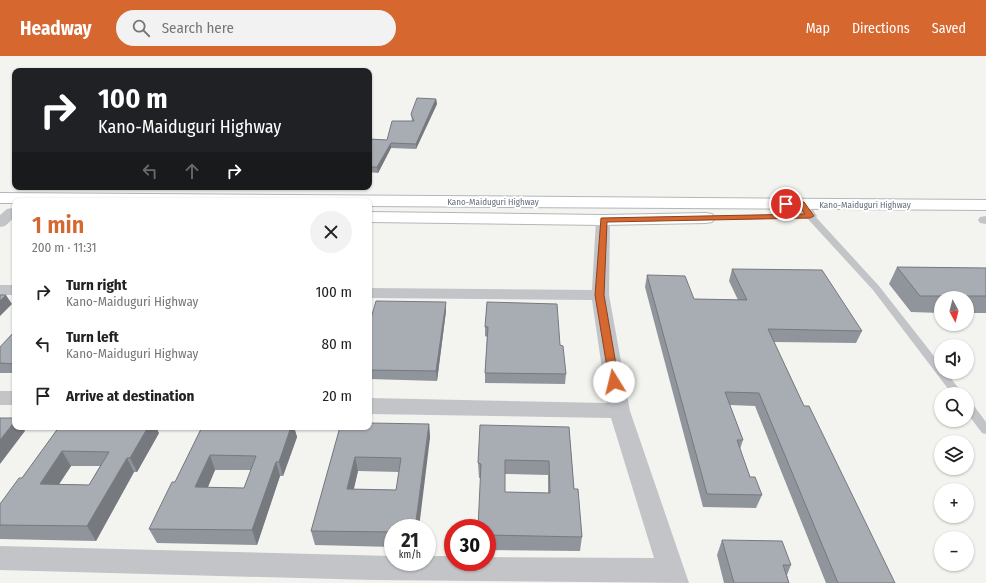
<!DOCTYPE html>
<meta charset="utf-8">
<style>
:root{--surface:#fff;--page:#f2f2f2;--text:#222;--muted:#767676;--accent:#d5672f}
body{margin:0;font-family:"Fira Sans Condensed",sans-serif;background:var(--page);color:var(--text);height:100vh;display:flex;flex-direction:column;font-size:15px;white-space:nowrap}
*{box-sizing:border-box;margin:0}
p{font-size:13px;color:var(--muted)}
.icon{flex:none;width:22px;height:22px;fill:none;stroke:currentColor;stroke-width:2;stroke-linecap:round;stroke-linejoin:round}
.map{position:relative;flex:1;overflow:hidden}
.sheet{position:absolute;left:12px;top:142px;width:360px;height:232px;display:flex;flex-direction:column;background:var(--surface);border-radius:8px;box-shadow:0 1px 3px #0004}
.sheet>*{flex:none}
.banner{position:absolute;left:12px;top:12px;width:360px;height:122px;border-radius:8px;box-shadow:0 1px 3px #0004;background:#202124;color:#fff;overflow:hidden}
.needle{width:26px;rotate:173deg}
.controls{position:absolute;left:934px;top:235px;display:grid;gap:8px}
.controls a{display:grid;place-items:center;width:40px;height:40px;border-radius:50%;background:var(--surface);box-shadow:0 1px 3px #0004;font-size:20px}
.speed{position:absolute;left:384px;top:463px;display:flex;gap:8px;font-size:20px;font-weight:700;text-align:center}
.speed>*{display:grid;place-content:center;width:52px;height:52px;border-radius:50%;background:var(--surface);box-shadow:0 1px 3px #0004;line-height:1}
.speed small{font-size:10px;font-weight:400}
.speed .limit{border:6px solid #d22;background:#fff;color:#111}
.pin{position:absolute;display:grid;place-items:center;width:34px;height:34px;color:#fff;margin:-17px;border:2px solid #fff;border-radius:50%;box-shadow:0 1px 4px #0007}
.me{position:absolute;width:44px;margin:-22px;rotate:351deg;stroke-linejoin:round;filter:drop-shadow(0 0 3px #0008)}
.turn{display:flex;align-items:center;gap:14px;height:84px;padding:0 20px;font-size:18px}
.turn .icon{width:52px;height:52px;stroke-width:2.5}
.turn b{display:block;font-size:28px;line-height:34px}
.lanes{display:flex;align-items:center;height:38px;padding:0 20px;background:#0003;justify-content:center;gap:20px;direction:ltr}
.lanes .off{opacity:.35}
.round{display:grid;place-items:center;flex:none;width:42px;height:42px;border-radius:21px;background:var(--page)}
.summary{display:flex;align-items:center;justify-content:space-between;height:68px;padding:0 20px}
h1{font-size:24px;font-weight:600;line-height:30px;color:var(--accent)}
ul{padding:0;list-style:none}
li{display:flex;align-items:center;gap:12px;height:52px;padding:0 20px}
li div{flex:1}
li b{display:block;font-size:15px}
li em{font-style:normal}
header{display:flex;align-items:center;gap:24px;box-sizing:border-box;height:56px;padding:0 20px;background:var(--accent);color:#fff}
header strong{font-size:19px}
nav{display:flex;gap:22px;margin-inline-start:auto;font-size:14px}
.search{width:280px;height:36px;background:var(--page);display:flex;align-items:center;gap:10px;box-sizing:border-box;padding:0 14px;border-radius:22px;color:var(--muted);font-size:15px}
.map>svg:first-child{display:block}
</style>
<header>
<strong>Headway</strong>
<div class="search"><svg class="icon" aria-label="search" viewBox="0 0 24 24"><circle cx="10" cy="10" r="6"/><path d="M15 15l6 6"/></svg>Search here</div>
<nav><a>Map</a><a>Directions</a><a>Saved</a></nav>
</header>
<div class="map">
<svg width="986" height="527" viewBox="0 0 986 527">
<rect width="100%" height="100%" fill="#f3f4f0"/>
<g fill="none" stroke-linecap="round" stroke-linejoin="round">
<g stroke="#b4b6b9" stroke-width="2">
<path id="trunk" d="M 0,137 L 986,144 L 986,154 L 369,150 L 369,145 L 15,145 L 15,147 L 0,147 Z
M 369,156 L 603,159 L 706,157 L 712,158 L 715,162 L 712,166 L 706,167 L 603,169 L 369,166 Z"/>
</g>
<path fill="#c2c4c8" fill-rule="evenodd" d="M 807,158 L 813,158 L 879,230 L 941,309 L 941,316 L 946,316 L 963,338 L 952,338 L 873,234 L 807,162 Z
M 967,345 L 971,346 L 986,366 L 986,378 L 982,377 L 967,357 Z"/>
<path fill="#c2c4c8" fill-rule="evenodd" d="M 801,144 C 809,146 813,154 817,160 L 815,163 L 805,163 L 794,148 L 796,145 Z
M 12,152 L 15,152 L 15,161 L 5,170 L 0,171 L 0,159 L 7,153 Z
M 603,160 L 608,161 L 610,164 L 609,239 L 630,355 L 689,527 L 372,524 L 0,514 L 0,490 L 393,500 L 393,506 L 427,506 L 427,500 L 453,500 L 453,506 L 487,506 L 487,501 L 654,502 L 611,362 L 369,358 L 369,342 L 607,347 L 592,244 L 369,242 L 369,232 L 592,234 L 596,164 L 598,161 Z
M 986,160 L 986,168 L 980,167 L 978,164 L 980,161 Z
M 0,229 L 15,229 L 15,239 L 0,239 Z
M 0,335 L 15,335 L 15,349 L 0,349 Z"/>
<use href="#trunk" fill="#fff" fill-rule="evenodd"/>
</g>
<path fill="#90959b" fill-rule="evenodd" d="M 436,43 L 437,48 L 416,93 L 391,92 L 378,117 L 369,116 L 369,83 L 387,84 L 412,65 L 411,58 Z
M 897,211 L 986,212 L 986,257 L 967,257 L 967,242 L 941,242 L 941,257 L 911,256 L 889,228 Z
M 732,213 L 862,275 L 856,287 L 774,286 L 804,350 L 895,527 L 826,527 L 755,350 L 730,349 L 743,384 L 740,393 L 750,421 L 762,439 L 756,452 L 703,451 L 645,231 L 647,219 L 694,243 L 738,244 L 729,225 Z
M 487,246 L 560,289 L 566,318 L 565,328 L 485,327 L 485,317 L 487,281 L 485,280 L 485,271 Z
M 446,255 L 437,325 L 369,323 L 369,269 Z
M 15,275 L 15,317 L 0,317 L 0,291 Z
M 429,368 L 430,382 L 393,472 L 393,491 L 315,489 L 311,475 L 340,371 ZM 358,415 L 399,416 L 396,434 L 354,433 Z
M 59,371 L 159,377 L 137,416 L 134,416 L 96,485 L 0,483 L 0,448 L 22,422 ZM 71,410 L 100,410 L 89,429 L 59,428 Z
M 202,371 L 294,371 L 297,381 L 283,420 L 280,420 L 257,489 L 157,487 L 149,473 L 175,426 ZM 215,414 L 251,414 L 244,432 L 208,431 Z
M 569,371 L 574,433 L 582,481 L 580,495 L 487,494 L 487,472 L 481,422 L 479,422 L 478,407 ZM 505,418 L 548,419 L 548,437 L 505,436 Z
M 722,484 L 791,509 L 787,519 L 789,527 L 724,527 L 717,499 Z"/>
<path fill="#76797e" d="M 436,43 L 437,48 L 416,93 L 416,88 Z
M 391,87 L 391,92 L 378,117 L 377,111 Z
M 6,239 L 12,248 L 0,260 L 0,245 Z
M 446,246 L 446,255 L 437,325 L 436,315 Z
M 15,365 L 15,371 L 23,371 L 25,375 L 0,408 L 0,384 Z
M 429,368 L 430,382 L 419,472 L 415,472 Z
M 148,371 L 156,371 L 159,377 L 137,416 L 130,402 Z
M 291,371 L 294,371 L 297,381 L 283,420 L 279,406 Z
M 62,395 L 71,410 L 50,442 L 40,428 Z
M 210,399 L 215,414 L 202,445 L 195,431 Z
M 355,401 L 358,415 L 350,447 L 347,433 Z
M 127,402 L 134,416 L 96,485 L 87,470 Z
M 276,406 L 280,420 L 257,489 L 252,474 Z"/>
<path fill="#a8adb4" stroke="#76797e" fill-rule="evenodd" d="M 417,42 L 436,43 L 416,88 L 391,87 L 377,111 L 369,111 L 369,83 L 387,84 L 392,65 L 414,65 L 411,58 Z
M 897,211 L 986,212 L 986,240 L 920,240 Z
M 732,213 L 822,214 L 862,275 L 768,273 L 804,350 L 809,350 L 895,527 L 838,527 L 759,337 L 725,336 L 743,384 L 737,384 L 750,421 L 755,421 L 762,439 L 707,438 L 647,219 L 685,220 L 694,243 L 747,244 Z
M 0,239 L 6,239 L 0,245 Z
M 376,245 L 446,246 L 436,315 L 369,314 L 369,269 Z
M 487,246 L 557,248 L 560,289 L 563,290 L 566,318 L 485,317 L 488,271 L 485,271 Z
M 15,275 L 15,308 L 0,307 L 0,291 Z
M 0,362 L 15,362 L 15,365 L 0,384 Z
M 369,367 L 429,368 L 415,472 L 393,472 L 393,476 L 311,475 L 340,371 L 369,371 ZM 355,401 L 401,402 L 396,434 L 347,433 Z
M 480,369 L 569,371 L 574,433 L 578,433 L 582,481 L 487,479 L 487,472 L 478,472 L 481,408 L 478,407 ZM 505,404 L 549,405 L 550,437 L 505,436 Z
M 59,371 L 148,371 L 130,402 L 127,402 L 87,470 L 0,469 L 0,448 L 19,422 L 22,422 ZM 62,395 L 109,396 L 89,429 L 40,428 Z
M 202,371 L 291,371 L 279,406 L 276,406 L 252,474 L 149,473 L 172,426 L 175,426 ZM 210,399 L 256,400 L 244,432 L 195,431 Z
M 722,484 L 782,485 L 791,509 L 783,509 L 789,527 L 734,527 Z"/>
<path fill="#d5672f" stroke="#8a431f" d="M 783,146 L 804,146 L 814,160 L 810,162 L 607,166 L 604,239 L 619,326 L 618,329 L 610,329 L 595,239 L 601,162 L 805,158 L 799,150 L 783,149 Z"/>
<g text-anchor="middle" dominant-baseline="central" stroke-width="4" stroke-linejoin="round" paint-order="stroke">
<g font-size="9" fill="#65707f" stroke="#fff">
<text x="493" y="146">Kano-Maiduguri Highway</text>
<text x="865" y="149">Kano-Maiduguri Highway</text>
</g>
</g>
</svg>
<div class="controls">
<a><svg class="needle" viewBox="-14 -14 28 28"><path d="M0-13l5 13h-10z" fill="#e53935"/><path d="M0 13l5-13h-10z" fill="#767676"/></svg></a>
<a><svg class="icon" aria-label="sound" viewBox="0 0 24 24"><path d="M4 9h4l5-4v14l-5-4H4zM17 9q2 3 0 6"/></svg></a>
<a><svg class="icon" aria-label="search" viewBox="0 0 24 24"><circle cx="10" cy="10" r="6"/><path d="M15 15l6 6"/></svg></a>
<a><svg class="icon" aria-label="layers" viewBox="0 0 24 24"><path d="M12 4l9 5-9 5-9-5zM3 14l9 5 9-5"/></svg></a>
<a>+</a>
<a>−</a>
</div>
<div class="speed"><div>21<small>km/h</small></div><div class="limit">30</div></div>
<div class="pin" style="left:786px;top:148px;background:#d93025"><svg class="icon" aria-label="arrive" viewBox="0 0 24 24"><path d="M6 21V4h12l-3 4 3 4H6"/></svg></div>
<svg class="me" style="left:614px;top:326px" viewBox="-20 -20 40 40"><circle r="19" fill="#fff"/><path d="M0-13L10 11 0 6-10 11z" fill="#d5672f"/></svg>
<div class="banner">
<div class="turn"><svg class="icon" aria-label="right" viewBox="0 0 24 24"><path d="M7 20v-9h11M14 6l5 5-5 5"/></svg><div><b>100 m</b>Kano-Maiduguri Highway</div></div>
<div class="lanes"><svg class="icon off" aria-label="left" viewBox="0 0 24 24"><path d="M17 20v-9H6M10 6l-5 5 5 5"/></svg><svg class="icon off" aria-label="ahead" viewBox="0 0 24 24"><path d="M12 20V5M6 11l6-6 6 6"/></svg><svg class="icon" aria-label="right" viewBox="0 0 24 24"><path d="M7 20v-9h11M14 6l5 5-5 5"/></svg></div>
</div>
<section class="sheet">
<div class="summary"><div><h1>1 min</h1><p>200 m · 11:31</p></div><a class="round"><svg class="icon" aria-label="close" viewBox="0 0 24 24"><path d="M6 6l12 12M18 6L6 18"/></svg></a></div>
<ul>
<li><svg class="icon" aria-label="right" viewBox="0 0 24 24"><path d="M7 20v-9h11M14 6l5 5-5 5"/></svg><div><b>Turn right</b><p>Kano-Maiduguri Highway</p></div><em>100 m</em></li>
<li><svg class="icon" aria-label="left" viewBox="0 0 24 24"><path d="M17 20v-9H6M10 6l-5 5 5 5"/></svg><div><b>Turn left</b><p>Kano-Maiduguri Highway</p></div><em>80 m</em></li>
<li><svg class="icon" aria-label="arrive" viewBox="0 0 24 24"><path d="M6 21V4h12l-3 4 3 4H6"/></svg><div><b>Arrive at destination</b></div><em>20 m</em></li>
</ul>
</section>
</div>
